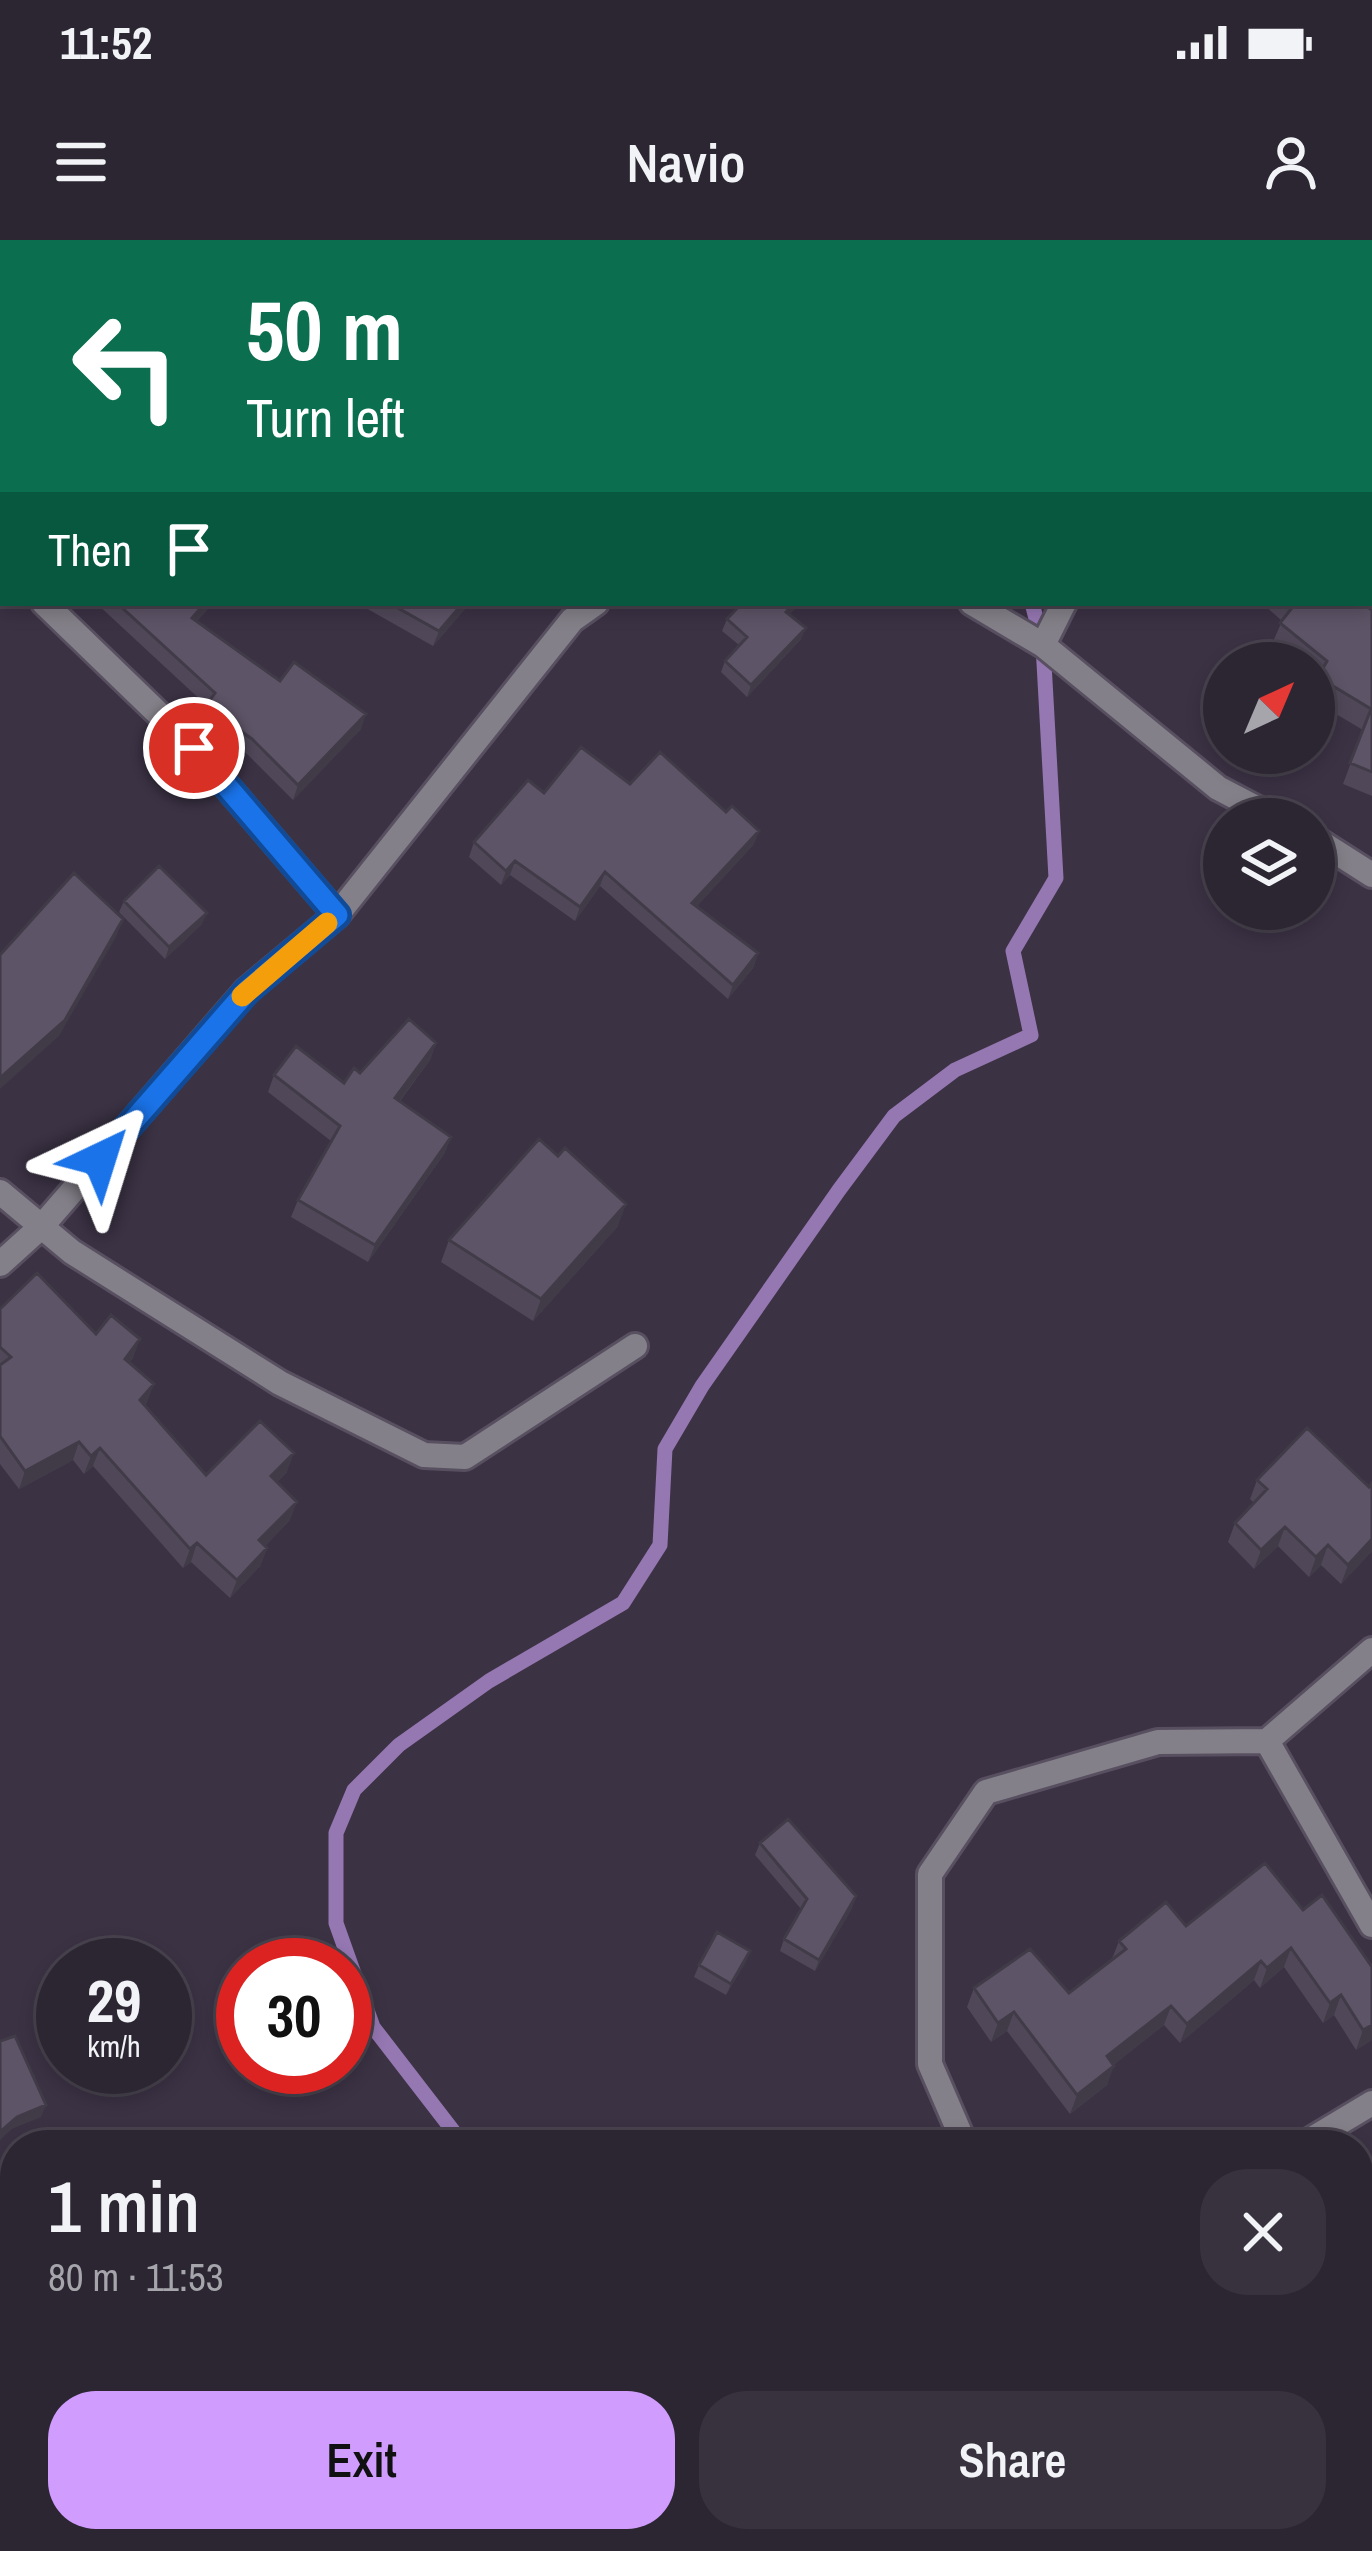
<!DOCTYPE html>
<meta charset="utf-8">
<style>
:root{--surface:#2c2633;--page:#38323f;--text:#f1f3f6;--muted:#a6a5ac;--line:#48434e;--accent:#d09dfe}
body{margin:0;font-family:"Archivo Narrow",sans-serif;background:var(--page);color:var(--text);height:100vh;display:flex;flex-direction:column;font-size:45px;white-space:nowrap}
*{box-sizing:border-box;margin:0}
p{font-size:39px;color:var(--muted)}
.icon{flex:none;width:66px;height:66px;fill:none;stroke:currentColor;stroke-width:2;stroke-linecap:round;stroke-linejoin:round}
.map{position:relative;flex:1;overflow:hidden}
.drawer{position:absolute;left:0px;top:1890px;width:1374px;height:423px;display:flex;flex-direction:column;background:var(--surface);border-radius:48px 48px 0 0;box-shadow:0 6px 18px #0003,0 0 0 3px var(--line)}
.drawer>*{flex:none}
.top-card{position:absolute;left:0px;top:0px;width:1374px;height:366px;box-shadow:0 6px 18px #0003,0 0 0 3px var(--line);background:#0b6e4f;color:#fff;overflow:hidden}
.needle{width:78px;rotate:44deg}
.buttons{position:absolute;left:1203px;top:402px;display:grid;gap:24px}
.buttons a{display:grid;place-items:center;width:132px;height:132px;border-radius:50%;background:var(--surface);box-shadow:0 6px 18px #0003,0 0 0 3px var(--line);font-size:60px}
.speed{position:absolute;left:36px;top:1698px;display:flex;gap:24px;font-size:60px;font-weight:700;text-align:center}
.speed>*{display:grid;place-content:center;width:156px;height:156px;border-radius:50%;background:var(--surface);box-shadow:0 6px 18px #0003,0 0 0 3px var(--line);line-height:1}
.speed small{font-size:30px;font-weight:400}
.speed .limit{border:18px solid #d22;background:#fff;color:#111}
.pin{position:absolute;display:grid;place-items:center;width:102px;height:102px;color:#fff;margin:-51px;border:6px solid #fff;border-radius:50%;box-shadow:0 3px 12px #0007}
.me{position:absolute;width:132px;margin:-66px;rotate:41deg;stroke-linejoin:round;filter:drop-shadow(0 0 9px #0008)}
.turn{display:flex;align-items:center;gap:42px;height:252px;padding:0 48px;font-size:54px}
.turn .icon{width:156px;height:156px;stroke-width:2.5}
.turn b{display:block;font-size:84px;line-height:102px}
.then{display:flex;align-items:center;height:114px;padding:0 48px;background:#0003;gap:24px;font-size:45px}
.round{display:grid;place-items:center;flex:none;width:126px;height:126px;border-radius:48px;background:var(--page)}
.summary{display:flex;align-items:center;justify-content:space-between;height:204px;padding:0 48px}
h1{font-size:72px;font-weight:600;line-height:90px}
.action{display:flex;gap:24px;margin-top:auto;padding:24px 48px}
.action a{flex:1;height:138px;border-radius:48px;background:var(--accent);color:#111;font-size:48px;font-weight:600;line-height:138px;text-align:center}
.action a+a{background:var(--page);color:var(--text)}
.status{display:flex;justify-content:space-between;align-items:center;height:84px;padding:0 60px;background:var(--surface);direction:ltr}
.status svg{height:33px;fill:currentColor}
header{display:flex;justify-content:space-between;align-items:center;height:156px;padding:0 48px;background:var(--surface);font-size:54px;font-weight:600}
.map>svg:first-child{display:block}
</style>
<div class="status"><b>11:52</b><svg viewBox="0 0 49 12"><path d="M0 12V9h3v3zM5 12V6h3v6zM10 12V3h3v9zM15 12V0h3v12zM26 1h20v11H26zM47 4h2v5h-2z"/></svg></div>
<header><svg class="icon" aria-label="menu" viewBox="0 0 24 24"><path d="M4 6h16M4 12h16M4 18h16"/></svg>Navio<svg class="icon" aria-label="person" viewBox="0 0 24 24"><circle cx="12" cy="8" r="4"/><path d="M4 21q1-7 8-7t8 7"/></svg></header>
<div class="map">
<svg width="1372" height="2311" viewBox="0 0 1372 2311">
<rect width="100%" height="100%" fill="#3b3244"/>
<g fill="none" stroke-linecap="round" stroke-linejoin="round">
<path stroke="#9577b2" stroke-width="15" d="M 1014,3 L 1015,0
M 464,1905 L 373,1787 L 336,1683 L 336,1593 L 354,1550 L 399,1505 L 489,1441 L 623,1363 L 660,1305 L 665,1209 L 702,1146 L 839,950 L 894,876 L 955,830 L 1031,795 L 1013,711 L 1056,638 L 1043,405 L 1032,363
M 819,2298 L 827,2311"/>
<g stroke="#585061" stroke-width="30">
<path id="minor" d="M 664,0 L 666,3
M 1267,3 L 1269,0
M 0,326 L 3,329
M 44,363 L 194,508 L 337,675
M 972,363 L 1043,405 L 1218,548 L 1277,579
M 1043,405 L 1064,363
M 1314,598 L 1372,635
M 0,952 L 72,1012 L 280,1143 L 424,1215 L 465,1217 L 635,1106
M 0,1024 L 42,986 L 246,751 L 337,675 L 572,380 L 596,363
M 1372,1410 L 1267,1501 L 1372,1685
M 965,1905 L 930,1824 L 930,1634 L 986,1552 L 1158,1502 L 1267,1501
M 1302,1905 L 1372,1863
M 0,2002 L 15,2028
M 0,2203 L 15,2196
M 214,2298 L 222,2311"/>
</g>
<use href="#minor" stroke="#848089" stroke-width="24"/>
</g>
<path fill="#504859" d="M 0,0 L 84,0 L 83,3 L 3,3 L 3,31 L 0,26 Z
M 96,363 L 213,363 L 197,381 L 280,441 L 361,489 L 293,560 L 247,514 L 200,481 L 206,465 Z
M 357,363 L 470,363 L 433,406 Z
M 1262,363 L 1361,363 L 1372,370 L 1372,556 L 1343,544 L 1363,490 L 1314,461 L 1314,448 L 1317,440 L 1314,438 L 1314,423 L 1296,423 L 1272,404 L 1282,381 Z
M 790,375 L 801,399 L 747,457 L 721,432 L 725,421 L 739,405 L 722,391 L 727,379 Z
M 630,544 L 759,591 L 753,605 L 697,666 L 758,713 L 753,728 L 728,759 L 600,646 L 575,681 L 510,635 L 501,645 L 469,617 L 474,602 L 544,553 Z
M 124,661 L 202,684 L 165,719 L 119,672 Z
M 436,803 L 430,820 L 400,861 L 451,897 L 444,914 L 368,1022 L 291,977 L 298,960 L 331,901 L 268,852 L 274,835 L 344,843 L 360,833 Z
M 618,986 L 533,1081 L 441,1022 L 449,1000 Z
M 0,1069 L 96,1094 L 133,1118 L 129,1123 L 147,1162 L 145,1165 L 206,1235 L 287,1232 L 277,1242 L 290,1280 L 265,1306 L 267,1308 L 260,1326 L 230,1358 L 191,1322 L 183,1328 L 93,1226 L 84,1234 L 73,1220 L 19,1249 L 0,1224 Z
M 1257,1240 L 1372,1311 L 1341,1344 L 1321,1325 L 1309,1337 L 1278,1306 L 1254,1329 L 1228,1302 L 1235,1283 L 1254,1263 L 1250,1259 Z
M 760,1603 L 856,1656 L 852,1668 L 815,1731 L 780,1711 L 784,1699 L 801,1669 L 755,1615 Z
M 1265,1623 L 1372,1800 L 1356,1810 L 1334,1775 L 1323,1783 L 1284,1727 L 1260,1748 L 1254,1740 L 1180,1803 L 1164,1785 L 1113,1825 L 1107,1845 L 1070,1874 L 1007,1791 L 991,1802 L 967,1767 L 974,1748 L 1069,1753 L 1112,1719 L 1119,1701 L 1186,1686 Z
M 750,1711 L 745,1723 L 726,1755 L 694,1737 L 699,1725 Z
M 97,2298 L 150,2298 L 147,2309 L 143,2311 L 105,2311 Z"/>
<path fill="#413b48" d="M 205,363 L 213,363 L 187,392 L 192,378 Z
M 463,363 L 470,363 L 433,406 L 439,391 Z
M 794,363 L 801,363 L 781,383 L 786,372 Z
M 806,388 L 801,399 L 747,457 L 751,445 Z
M 366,474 L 361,489 L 293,560 L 298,545 Z
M 759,591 L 753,605 L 687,677 L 692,663 Z
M 515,621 L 510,635 L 501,645 L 506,631 Z
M 605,632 L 600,646 L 575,681 L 580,667 Z
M 207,673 L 202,684 L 165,719 L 169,707 Z
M 123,679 L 117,695 L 59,796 L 0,849 L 0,838 Z
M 758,713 L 753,728 L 728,759 L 733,745 Z
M 436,803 L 430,820 L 389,875 L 395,858 Z
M 451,897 L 444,914 L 368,1022 L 375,1005 Z
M 626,964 L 618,986 L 533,1081 L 541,1059 Z
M 140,1099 L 133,1118 L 118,1137 L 125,1119 Z
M 154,1144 L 147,1162 L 134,1178 L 140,1160 Z
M 79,1202 L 73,1220 L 19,1249 L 25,1231 Z
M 100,1208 L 93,1226 L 84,1234 L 91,1216 Z
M 294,1213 L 287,1232 L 264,1255 L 271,1236 Z
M 297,1262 L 290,1280 L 252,1319 L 259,1300 Z
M 1285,1287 L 1278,1306 L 1254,1329 L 1261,1310 Z
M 1372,1299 L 1372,1311 L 1341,1344 L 1348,1325 Z
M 197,1303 L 191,1322 L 183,1328 L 190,1309 Z
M 1328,1305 L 1321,1325 L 1309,1337 L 1316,1317 Z
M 267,1308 L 260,1326 L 230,1358 L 237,1340 Z
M 856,1656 L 852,1668 L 815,1731 L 819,1720 Z
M 1291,1708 L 1284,1727 L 1260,1748 L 1267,1728 Z
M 750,1711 L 745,1723 L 726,1755 L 731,1744 Z
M 1261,1721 L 1254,1740 L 1180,1803 L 1187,1784 Z
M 1341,1755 L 1334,1775 L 1323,1783 L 1330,1763 Z
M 1171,1766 L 1164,1785 L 1100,1836 L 1107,1816 Z
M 1014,1772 L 1007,1791 L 991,1802 L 998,1783 Z
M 1372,1785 L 1372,1800 L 1356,1810 L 1363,1790 Z
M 1114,1826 L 1107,1845 L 1070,1874 L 1077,1855 Z
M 46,1865 L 41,1877 L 12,1889 L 0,1900 L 0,1892 L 17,1877 Z
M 1372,2248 L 1372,2265 L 1359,2275 L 1359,2259 Z
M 150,2298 L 147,2309 L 143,2311 L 126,2311 Z"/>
<path fill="#5d5467" stroke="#413b48" stroke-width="3" d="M 0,0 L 80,0 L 74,3 L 3,3 L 3,13 L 0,8 Z
M 539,0 L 623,0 L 625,3 L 540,3 Z
M 117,363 L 205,363 L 192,378 L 280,441 L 294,422 L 366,474 L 298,545 L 252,499 L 206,466 L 215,453 Z
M 389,363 L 463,363 L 439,391 Z
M 742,363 L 794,363 L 786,372 L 806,388 L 751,445 L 725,421 L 747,397 L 727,379 Z
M 1294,363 L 1361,363 L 1372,370 L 1372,532 L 1350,523 L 1371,469 L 1318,437 L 1327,421 L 1280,383 L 1295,364 Z
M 581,507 L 630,544 L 660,512 L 726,572 L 732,566 L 759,591 L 692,663 L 758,713 L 733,745 L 605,632 L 580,667 L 515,621 L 506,631 L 474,602 L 528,540 L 544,553 Z
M 159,626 L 207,673 L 169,707 L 124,661 Z
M 74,633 L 123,679 L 65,780 L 0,838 L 0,715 Z
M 409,779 L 436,803 L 395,858 L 451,897 L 375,1005 L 298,960 L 340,886 L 274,835 L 296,806 L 344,843 L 354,828 L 360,833 Z
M 539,899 L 558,916 L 565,908 L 626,964 L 541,1059 L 449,1000 Z
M 37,1033 L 96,1094 L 111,1075 L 140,1099 L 125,1119 L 154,1144 L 140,1160 L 206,1235 L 260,1181 L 294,1213 L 271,1236 L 297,1262 L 259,1300 L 267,1308 L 237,1340 L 197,1303 L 190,1309 L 100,1208 L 91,1216 L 79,1202 L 25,1231 L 0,1196 L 0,1125 L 11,1117 L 0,1107 L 0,1069 Z
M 1307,1188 L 1369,1247 L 1372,1243 L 1372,1299 L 1348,1325 L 1328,1305 L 1316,1317 L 1285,1287 L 1261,1310 L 1235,1283 L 1267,1249 L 1257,1240 Z
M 788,1579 L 856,1656 L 819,1720 L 784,1699 L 807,1659 L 760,1603 Z
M 1265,1623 L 1303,1670 L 1322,1655 L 1372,1727 L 1372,1785 L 1363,1790 L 1341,1755 L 1330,1763 L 1291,1708 L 1267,1728 L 1261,1721 L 1187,1784 L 1171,1766 L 1107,1816 L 1114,1826 L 1077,1855 L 1014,1772 L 998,1783 L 974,1748 L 1030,1709 L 1069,1753 L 1126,1709 L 1119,1701 L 1166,1662 L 1186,1686 Z
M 717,1692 L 750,1711 L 731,1744 L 699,1725 Z
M 15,1796 L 46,1865 L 17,1877 L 0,1892 L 0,1801 Z
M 1359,2195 L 1372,2212 L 1372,2248 L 1359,2258 Z
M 108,2298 L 149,2298 L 126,2311 L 116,2311 Z"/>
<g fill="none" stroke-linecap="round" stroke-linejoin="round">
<g stroke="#114b97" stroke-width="30">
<path id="route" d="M 100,919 L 247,751 L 337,675 L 194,508"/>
</g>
<use href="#route" stroke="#1a73e8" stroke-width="21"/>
<path stroke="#f59e0b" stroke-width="21" d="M 242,756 L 327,683"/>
</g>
</svg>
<div class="buttons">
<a><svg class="needle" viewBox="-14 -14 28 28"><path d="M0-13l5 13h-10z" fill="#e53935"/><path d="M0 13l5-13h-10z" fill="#a6a5ac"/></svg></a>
<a><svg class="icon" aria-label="layers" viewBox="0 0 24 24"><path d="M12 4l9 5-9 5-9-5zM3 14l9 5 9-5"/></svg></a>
</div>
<div class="speed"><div>29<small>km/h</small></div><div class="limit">30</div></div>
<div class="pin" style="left:194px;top:508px;background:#d93025"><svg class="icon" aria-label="arrive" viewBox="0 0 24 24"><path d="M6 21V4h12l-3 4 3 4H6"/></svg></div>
<svg class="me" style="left:100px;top:919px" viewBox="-20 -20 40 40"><path d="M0-17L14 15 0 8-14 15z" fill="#1a73e8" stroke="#fff" stroke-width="4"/></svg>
<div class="top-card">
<div class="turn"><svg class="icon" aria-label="left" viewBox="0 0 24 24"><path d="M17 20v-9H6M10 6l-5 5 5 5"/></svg><div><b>50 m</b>Turn left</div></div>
<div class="then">Then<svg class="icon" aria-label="arrive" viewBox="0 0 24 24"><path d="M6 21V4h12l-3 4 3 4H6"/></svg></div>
</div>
<section class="drawer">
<div class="summary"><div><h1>1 min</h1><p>80 m · 11:53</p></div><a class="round"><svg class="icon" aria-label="close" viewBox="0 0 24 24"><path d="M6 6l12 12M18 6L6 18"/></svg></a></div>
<div class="action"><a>Exit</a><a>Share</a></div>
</section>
</div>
